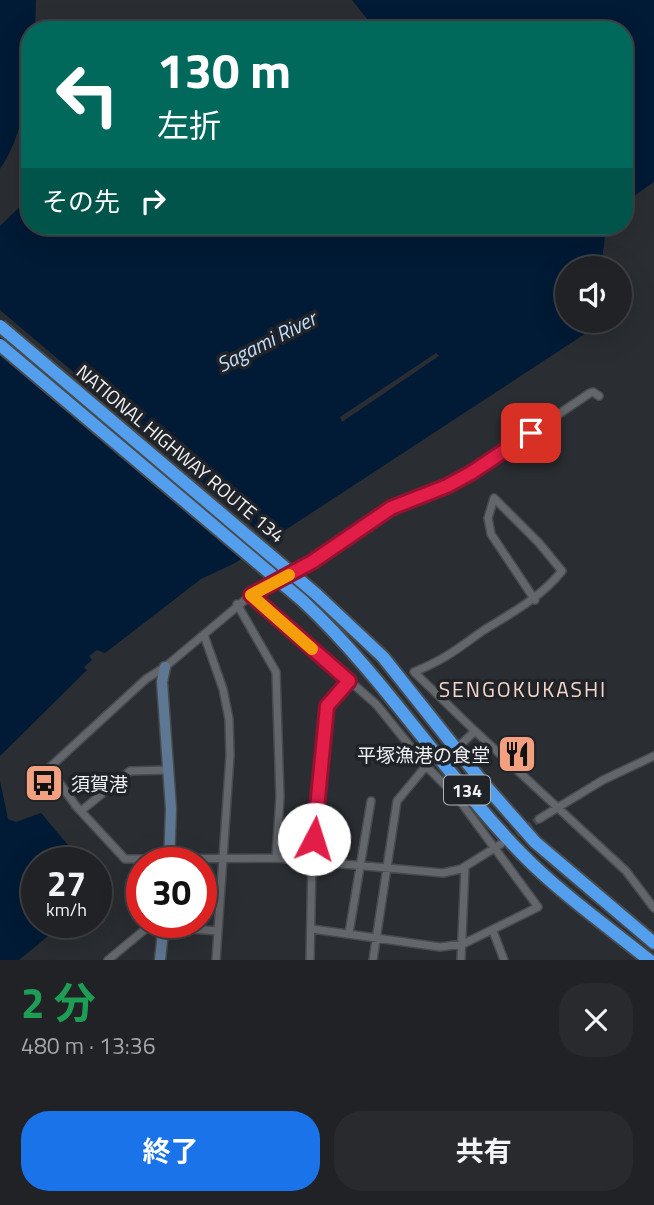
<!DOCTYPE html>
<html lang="ja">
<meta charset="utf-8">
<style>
:root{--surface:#202225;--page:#282a2d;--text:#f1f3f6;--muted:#a2a4a7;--line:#3d3f42;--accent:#1a73e8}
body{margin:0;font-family:"Titillium Web","Noto Sans JP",sans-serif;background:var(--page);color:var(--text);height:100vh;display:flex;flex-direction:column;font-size:26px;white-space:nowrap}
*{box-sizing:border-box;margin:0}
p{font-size:23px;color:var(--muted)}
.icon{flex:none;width:38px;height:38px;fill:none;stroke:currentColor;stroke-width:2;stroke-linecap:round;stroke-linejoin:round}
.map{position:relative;height:960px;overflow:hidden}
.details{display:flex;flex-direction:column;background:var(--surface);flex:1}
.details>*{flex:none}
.banner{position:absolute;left:21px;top:21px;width:612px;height:214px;border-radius:28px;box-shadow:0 7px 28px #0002,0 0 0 2px var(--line);background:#00695c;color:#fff;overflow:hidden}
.tools{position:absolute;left:555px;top:256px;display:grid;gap:14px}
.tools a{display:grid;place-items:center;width:77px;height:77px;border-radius:50%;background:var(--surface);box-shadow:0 7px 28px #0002,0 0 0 2px var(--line);font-size:35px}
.speed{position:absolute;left:21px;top:847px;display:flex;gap:14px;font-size:35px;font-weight:700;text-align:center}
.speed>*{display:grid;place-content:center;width:91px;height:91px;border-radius:50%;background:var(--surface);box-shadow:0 7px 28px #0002,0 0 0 2px var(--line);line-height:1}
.speed small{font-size:18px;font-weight:400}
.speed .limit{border:10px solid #d22;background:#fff;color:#111}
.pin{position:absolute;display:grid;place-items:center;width:60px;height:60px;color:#fff;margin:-30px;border-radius:14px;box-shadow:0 4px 10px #0006}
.me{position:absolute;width:77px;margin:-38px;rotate:5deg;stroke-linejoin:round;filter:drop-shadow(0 0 5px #0008)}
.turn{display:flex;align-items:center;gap:24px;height:147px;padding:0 21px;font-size:32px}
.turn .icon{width:91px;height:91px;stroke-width:2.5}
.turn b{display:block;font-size:49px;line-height:60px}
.then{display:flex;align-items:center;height:66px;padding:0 21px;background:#0003;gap:14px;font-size:26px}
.round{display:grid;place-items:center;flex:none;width:74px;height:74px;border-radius:28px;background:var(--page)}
.summary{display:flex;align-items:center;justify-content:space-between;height:119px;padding:0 21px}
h1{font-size:42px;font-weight:700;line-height:52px;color:#1e9e55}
.button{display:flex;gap:14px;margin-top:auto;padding:14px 21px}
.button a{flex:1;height:80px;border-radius:28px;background:var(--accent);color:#fff;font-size:28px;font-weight:700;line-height:80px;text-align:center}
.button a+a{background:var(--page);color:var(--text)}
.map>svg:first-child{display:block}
</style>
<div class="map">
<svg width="654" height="960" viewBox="0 0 654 960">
<rect width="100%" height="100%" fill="#2a2d31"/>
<path fill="#011a35" d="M 0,0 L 36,0 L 35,30 L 30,30 C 30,76 27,130 0,169 Z
M 352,0 L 654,0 L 654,182 L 625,202 L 625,30 L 376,30 Z
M 30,197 L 30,226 L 592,226 L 593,233 L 606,229 L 601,268 L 567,268 L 567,320 L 606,320 L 235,563 L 201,579 L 105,653 L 97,650 L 89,656 L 92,660 L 84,667 L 87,670 L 0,756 L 0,226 Z
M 0,781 L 8,819 L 16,822 L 41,813 L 83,863 L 37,863 L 37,922 L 65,922 L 19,960 L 0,960 Z"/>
<path fill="#2a2d31" d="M 0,310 L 149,436 L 270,542 L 243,561 L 0,352 Z
M 436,353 L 439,356 L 342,422 L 340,417 Z"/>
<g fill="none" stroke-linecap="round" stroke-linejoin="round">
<path stroke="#484a4e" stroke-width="7" stroke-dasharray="7 3.5" stroke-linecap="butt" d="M 508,840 L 539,819"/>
<g stroke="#474b4e" stroke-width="10">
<path id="street" d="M 251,595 L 376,704 L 426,766 L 457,797 L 538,907 L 463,944 L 440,947 L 312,929
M 237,604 L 276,672 L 280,797 L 276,858
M 204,635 L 223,689 L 229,719 L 230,756 L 216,960
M 475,731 L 414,672 C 446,659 457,649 484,630 C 513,612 540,598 562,571 L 539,543 L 494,498 L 488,518 L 491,534 L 535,600
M 456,749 L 475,731 L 626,871 L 654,908
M 81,811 L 130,771 L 168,770
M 539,819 L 603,780 L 654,756
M 501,844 L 461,869 L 443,873 L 276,858 L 125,859 L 76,806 L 49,768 L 146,679 L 165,667 L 251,595 L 312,562 L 391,508 L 447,486 L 471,473 L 590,393 L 593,392 L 599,396
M 163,927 L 218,931
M 493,931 L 504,960
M 349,933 L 371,801
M 108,960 L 154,922
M 310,960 L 312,860 L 327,706 L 349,681
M 373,960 L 397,801 L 426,766
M 461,960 L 465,867"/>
</g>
<g stroke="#474b4e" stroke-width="13">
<path id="secondary" d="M 165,667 L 162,682 L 171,809 L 169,863
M 160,960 L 164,922"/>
</g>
<g stroke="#474b4e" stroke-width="16">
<path id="highway" d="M 316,594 L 383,657 L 484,784 L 535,842 L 654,943
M 303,601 C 385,678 444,774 522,854 C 560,893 607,926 649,960"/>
</g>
<use href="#street" stroke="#63676c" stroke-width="7"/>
<use href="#secondary" stroke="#5e7893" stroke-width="10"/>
<use href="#highway" stroke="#539fee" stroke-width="12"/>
<g stroke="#474b4e" stroke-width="16" stroke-linecap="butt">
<path id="highway-bridge" d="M 0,326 L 316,594
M 0,345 L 303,601"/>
</g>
<use href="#highway-bridge" stroke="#539fee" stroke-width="12"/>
</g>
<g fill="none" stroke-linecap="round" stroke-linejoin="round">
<g stroke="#92132f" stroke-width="18">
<path id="route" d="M 314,839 L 327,706 L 349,681 L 251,595 L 312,562 L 391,508 L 447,486 L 471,473 L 531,433"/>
</g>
<use href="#route" stroke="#e11d48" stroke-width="12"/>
<path stroke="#f59e0b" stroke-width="12" d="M 289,575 L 251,595 L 312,649"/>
</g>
<defs>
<g id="restaurant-square" transform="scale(2.0125)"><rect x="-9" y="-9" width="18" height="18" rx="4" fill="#f2a080" stroke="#202327"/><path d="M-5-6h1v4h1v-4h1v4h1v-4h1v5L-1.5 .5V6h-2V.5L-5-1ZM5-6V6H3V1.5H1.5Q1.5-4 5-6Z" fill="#111"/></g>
<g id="bus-square" transform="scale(2.0125)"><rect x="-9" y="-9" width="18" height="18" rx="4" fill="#f2a080" stroke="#202327"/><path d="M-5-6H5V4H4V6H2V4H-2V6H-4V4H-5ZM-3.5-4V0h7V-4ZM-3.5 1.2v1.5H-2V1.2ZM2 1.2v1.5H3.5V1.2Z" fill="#111"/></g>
</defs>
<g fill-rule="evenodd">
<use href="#restaurant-square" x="517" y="754"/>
<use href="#bus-square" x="44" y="783"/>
</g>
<g text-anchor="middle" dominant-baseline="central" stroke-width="7" stroke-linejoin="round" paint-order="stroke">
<rect fill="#202327" stroke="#b1b3b6" stroke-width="2" x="444" y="775.5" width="46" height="29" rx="5"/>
<g font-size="18" font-weight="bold" fill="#eff1f4">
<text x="467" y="790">134</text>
</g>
<g font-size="19" fill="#eff1f4" stroke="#202327">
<text transform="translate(181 453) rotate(40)">NATIONAL HIGHWAY ROUTE 134</text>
</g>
<g font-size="19" fill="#eff1f4" stroke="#202327" text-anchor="end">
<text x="490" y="754">平塚漁港の食堂</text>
<text x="71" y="783" text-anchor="start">須賀港</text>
</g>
<g font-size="21" font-style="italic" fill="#c1ddfd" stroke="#202327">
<text transform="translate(266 341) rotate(-27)">Sagami River</text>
</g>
<g font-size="21" letter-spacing="2" fill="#f7d7cb" stroke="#202327">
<text x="523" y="689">SENGOKUKASHI</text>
</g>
</g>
</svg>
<div class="tools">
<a><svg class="icon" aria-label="sound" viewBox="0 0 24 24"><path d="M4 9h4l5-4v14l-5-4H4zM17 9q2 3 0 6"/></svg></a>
</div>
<div class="speed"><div>27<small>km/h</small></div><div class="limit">30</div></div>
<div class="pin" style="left:531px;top:433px;background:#d93025"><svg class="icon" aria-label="arrive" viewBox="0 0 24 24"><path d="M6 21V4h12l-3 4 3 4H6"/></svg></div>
<svg class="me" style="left:314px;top:839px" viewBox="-20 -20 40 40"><circle r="19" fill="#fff"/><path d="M0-13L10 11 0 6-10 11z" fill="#e11d48"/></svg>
<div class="banner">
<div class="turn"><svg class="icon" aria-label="left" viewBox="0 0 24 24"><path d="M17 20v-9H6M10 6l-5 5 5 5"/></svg><div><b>130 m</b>左折</div></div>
<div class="then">その先<svg class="icon" aria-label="right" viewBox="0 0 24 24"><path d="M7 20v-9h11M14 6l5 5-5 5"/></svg></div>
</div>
</div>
<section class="details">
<div class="summary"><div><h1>2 分</h1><p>480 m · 13:36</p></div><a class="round"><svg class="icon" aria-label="close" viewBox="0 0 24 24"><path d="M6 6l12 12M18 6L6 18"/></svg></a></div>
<div class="button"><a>終了</a><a>共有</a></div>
</section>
